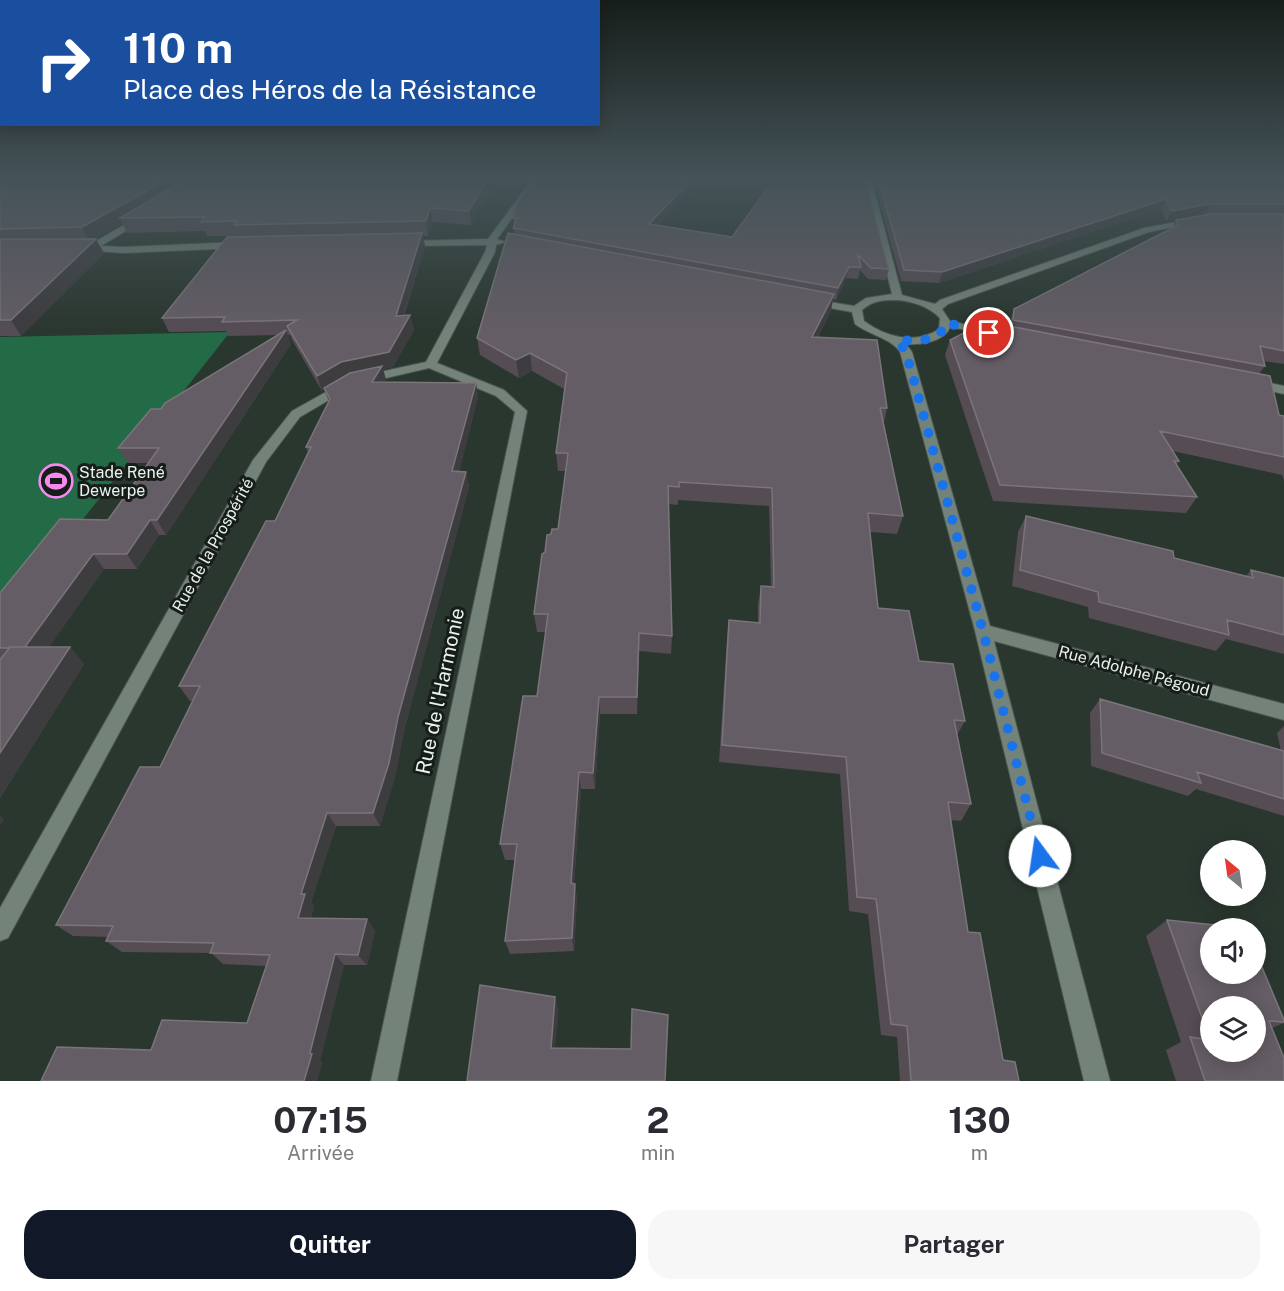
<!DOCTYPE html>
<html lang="fr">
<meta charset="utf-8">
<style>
:root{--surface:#fff;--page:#f7f7f7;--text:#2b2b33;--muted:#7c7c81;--accent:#111827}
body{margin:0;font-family:"Public Sans",sans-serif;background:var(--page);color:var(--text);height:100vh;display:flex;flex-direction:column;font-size:22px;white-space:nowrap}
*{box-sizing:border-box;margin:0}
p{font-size:20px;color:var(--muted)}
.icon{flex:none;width:33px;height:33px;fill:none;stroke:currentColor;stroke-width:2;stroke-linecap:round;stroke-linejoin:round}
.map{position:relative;height:1081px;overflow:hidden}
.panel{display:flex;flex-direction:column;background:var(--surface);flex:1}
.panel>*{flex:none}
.top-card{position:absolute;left:0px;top:0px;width:600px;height:126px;box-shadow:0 3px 15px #0003;background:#1a4fa0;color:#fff;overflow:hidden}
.needle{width:39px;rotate:331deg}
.buttons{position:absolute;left:1200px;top:840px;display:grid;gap:12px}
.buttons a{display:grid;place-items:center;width:66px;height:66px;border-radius:50%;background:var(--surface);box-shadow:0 3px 15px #0003;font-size:30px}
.pin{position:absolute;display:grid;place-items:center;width:51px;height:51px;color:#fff;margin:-26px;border:3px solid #fff;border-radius:50%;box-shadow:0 2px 6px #0007}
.me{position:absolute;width:66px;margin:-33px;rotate:346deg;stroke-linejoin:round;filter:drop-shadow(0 0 4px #0008)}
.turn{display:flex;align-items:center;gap:21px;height:126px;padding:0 24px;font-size:27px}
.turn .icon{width:78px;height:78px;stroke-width:2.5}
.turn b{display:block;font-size:42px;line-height:51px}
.eta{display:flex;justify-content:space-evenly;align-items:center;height:102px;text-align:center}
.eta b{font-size:36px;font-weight:700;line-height:42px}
.action{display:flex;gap:12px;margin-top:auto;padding:12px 24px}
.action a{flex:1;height:69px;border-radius:24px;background:var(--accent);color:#fff;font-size:24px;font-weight:700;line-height:69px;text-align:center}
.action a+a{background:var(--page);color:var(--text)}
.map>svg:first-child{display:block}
</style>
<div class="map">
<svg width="1284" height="1081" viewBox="0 0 1284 1081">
<rect width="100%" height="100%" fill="#2a372f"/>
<path fill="#236a47" d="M 230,332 L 0,625 L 0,337 Z"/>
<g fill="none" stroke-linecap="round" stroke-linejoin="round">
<g stroke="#4a554f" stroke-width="2">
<path id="street" d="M 533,178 L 541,178 L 497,239 L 505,242 L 496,245 L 495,252 L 437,363 L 504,390 L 527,411 L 397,1081 L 371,1081 L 515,412 L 496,396 L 429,368 L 365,383 L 359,379 L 361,376 L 426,362 L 485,252 L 487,245 L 404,246 L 399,243 L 401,241 L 488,239 Z
M 863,178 L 871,178 L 902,295 L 935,304 L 940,300 L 1144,228 L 1193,219 L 1197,222 L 1149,232 L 948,304 L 942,309 L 950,321 L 1032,339 L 1032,343 L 950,327 C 945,342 920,345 906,344 L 912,352 L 990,626 L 1284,704 L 1284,720 L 994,641 L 1110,1081 L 1084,1081 L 975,631 L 900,352 C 891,338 869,335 855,324 L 852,312 L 812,305 L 807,302 L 812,299 L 854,306 L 866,298 L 892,294 ZM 898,300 C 914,302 928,306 940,318 L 939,329 C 914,345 886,337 864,321 L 862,310 C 873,300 884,300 898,300 Z
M 141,215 L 145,218 L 144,220 L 101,246 L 123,247 L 239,242 L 244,245 L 239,248 L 123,253 L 81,250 L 76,247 L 81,244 L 89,245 Z
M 1255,380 L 1284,386 L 1284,394 L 1251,387 L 1249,384 Z
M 342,383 L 346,384 L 346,390 L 300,417 L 266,462 L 8,938 L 0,941 L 0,908 L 253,460 L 292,411 Z"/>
</g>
<use href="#street" fill="#74837a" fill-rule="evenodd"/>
</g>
<path fill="#554c54" d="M 0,178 L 497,178 L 471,225 L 433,222 L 428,236 L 423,236 L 425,246 L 404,316 L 410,315 L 414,330 L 393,367 L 383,369 L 386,380 L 385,382 L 476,383 L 478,397 L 459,471 L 466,472 L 469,487 L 404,731 L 395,777 L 380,826 L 336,826 L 311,902 L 314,906 L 311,918 L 367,919 L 375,931 L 367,965 L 344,965 L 320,1061 L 322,1062 L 317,1081 L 41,1081 L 247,1023 L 266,966 L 223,964 L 211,953 L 122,952 L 106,941 L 108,937 L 73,936 L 56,925 L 160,767 L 193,701 L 190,701 L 179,686 L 275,521 L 308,453 L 306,447 L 329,402 L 324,389 L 322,391 L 292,340 L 290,335 L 288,335 L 291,344 L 166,535 L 159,535 L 137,569 L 104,569 L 49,647 L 70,647 L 84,664 L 0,798 L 0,593 L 108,520 L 149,463 L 128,463 L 118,448 L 161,409 L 278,335 L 228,336 L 226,331 L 169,332 L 162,318 L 239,237 L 238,236 L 207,236 L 205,231 L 127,233 L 122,223 L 95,239 L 104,253 L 21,336 L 0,336 Z
M 535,178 L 702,178 L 658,225 L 732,237 L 775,178 L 889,269 L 886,280 L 868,279 L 860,270 L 858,279 L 846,278 L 836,300 L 833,299 L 831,310 L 818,337 L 887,408 L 884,423 L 903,516 L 897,534 L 870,532 L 878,608 L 965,721 L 957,735 L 971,804 L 961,821 L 950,820 L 968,932 L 1003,1060 L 1019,1081 L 900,1081 L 897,1037 L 881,1035 L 868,914 L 849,911 L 840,774 L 719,762 L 727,638 L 729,620 L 758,623 L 758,604 L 761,586 L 771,587 L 769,506 L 678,500 L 678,505 L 668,504 L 672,636 L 671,654 L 639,651 L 637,714 L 600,714 L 595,789 L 581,789 L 574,884 L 577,898 L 574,951 L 510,954 L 505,941 L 515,860 L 505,860 L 500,844 L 537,696 L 546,632 L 537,632 L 534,614 L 545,552 L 551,534 L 558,529 L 566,471 L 558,471 L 556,453 L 564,389 L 532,371 L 519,378 L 480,355 L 477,338 L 514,234 L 513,218 Z
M 873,178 L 1284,178 L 1284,364 L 1263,361 L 1265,366 L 1259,374 L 1279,415 L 1284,416 L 1284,481 L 1282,475 L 1173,451 L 1179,461 L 1177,465 L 1197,497 L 1186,513 L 993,501 L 945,355 L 950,340 L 1008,343 L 1012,332 L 1009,332 L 1010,321 L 1014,309 L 1172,228 L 1176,220 L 1208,215 L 1205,215 L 1166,221 L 1161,209 L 939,283 L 901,281 Z
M 1026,516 L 1174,558 L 1246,576 L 1251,570 L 1284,578 L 1284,654 L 1226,639 L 1216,651 L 1089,618 L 1088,607 L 1012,586 L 1018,532 Z
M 1100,699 L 1281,751 L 1277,733 L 1284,726 L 1284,816 L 1196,789 L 1188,796 L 1091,766 L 1090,713 Z
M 1167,920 L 1284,1020 L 1284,1023 L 1272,1028 L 1284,1081 L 1176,1081 L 1166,1050 L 1181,1042 L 1146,936 Z"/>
<path fill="#3d3c3f" d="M 170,178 L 199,178 L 120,218 L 122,223 L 89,242 L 82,227 Z
M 488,178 L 497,178 L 471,225 L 469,211 Z
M 693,178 L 702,178 L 649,234 L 649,224 Z
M 1166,199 L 1161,209 L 939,283 L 942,272 Z
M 1210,204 L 1205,215 L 1166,221 L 1172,211 Z
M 430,208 L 433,222 L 428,236 L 426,221 Z
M 422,233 L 425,246 L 399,330 L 396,316 Z
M 96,239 L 104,253 L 21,336 L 11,320 Z
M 849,267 L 846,278 L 836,300 L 838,288 Z
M 834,294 L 831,310 L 809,354 L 812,337 Z
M 410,315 L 414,330 L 393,367 L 383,369 L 386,380 L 377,397 L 346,377 L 322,391 L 317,376 Z
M 286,330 L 291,344 L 166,535 L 157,520 Z
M 530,353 L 532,371 L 519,378 L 516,360 Z
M 476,383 L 478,397 L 456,486 L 452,471 Z
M 466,472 L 469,487 L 404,731 L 395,777 L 380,826 L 373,813 L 398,717 Z
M 150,520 L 159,535 L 137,569 L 127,554 Z
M 93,554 L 104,569 L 38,663 L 24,648 Z
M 70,647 L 84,664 L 0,798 L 0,753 Z
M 599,697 L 600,714 L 595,789 L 593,773 Z
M 579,772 L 581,789 L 573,898 L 571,883 Z
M 327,813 L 336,826 L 311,902 L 314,906 L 308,929 L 298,918 L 301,894 Z
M 0,815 L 4,819 L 0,826 Z
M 575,884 L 577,898 L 574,951 L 572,938 Z
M 367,919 L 375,931 L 367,965 L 358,955 Z
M 335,954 L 344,965 L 320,1061 L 322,1062 L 317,1081 L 304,1081 L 310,1053 Z
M 555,997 L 559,1010 L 554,1059 L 551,1048 Z"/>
<path fill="#655d65" stroke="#7a757a" stroke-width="1.5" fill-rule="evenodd" d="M 0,178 L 170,178 L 82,227 L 0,229 Z
M 188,178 L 488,178 L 469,211 L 430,208 L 426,221 L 234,225 L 237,221 L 201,222 L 205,217 L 120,218 Z
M 535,178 L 693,178 L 649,224 L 732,237 L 775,178 L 865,178 L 889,269 L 871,268 L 858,255 L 861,267 L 849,267 L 838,288 L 513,228 L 517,218 L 513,218 L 517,203 Z
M 878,178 L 1284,178 L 1284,204 L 1210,204 L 1172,211 L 1166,199 L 942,272 L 904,270 Z
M 1211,214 L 1284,214 L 1284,351 L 1260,346 L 1265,366 L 1013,320 L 1014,309 L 1178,225 L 1176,220 Z
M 422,233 L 396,316 L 410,315 L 389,352 L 341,362 L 317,376 L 287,326 L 297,320 L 222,322 L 225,317 L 162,318 L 227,237 Z
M 508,233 L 834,294 L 812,337 L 877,340 L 887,408 L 880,408 L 903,516 L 868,513 L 878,608 L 909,611 L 919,661 L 953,664 L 965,721 L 954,720 L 971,804 L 948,802 L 968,932 L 980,933 L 1003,1060 L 1015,1062 L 1019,1081 L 911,1081 L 907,1026 L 891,1024 L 876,899 L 857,897 L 846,757 L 722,745 L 729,620 L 760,623 L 761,586 L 774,587 L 772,488 L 679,482 L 679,487 L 668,486 L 672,636 L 639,633 L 637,697 L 599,697 L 593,773 L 579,772 L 571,883 L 575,884 L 572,938 L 505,941 L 517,844 L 500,844 L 523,696 L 537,696 L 548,614 L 534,614 L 542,554 L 545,552 L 547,535 L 551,534 L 552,529 L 558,529 L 568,453 L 556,453 L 567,373 L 530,353 L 516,360 L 477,338 Z
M 0,239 L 96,239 L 11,320 L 0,320 Z
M 1014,327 L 1270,376 L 1279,415 L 1284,416 L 1284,457 L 1160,431 L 1179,461 L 1174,461 L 1197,497 L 1000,485 L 950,340 L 971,329 L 1012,344 Z
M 286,330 L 157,520 L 150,520 L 127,554 L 93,554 L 25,647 L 10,647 L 9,648 L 0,648 L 0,593 L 60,519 L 108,520 L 159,448 L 118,448 L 151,409 L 161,409 L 165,403 Z
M 382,366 L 372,382 L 476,383 L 452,471 L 466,472 L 398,717 L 389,763 L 373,813 L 327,813 L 301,894 L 305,894 L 298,918 L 367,919 L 358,955 L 335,954 L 310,1053 L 312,1054 L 304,1081 L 41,1081 L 57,1047 L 151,1050 L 162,1020 L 247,1023 L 270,955 L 210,953 L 214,943 L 106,941 L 113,926 L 56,925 L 140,767 L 160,767 L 200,686 L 179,686 L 266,521 L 275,521 L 311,447 L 306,447 L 330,399 L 324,388 L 350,373 Z
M 1026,516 L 1173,551 L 1174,558 L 1253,578 L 1251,570 L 1284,578 L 1284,635 L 1227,620 L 1229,635 L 1099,602 L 1098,592 L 1020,570 Z
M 10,647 L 70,647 L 0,753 L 0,660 Z
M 1100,699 L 1284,751 L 1284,799 L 1197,772 L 1201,783 L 1102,753 Z
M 1167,920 L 1244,928 L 1210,928 L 1210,974 L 1256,974 L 1256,953 L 1284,1020 L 1284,1022 L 1269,1021 L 1284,1058 L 1284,1081 L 1205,1081 L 1190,1037 L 1210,1040 ZM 1210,1006 L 1256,1006 L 1256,1052 L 1210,1052 Z
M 480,985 L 555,997 L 551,1048 L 631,1049 L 632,1009 L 668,1015 L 665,1081 L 467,1081 Z"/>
<linearGradient id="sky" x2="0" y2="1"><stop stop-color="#171e1a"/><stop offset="0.54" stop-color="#445358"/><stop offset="1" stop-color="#445358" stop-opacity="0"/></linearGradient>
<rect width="1284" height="330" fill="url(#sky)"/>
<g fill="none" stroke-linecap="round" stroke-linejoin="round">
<path stroke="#1a73e8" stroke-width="10" stroke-dasharray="0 18" d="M 989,333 L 946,323 C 940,343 915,341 898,340 L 906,352 L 983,631 L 1040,856"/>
</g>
<defs>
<g id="stadium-ring" transform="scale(1.725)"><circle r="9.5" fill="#171d19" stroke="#f589ee" stroke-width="1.5"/><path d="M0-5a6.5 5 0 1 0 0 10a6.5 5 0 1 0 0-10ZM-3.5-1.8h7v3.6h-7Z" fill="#f589ee"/></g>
</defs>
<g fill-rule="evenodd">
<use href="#stadium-ring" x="56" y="481"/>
</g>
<g text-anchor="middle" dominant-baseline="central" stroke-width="6" stroke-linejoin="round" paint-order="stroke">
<g font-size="16" fill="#eaf2ed" stroke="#171d19" text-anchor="start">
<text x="79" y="472">Stade René<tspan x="79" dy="18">Dewerpe</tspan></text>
</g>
<g font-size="16" fill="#eaf2ed" stroke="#171d19">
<text transform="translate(213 545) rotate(-61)">Rue de la Prospérité</text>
<text transform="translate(1134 671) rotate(15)">Rue Adolphe Pégoud</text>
</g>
<g font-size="20" fill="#eaf2ed" stroke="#171d19">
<text transform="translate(440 691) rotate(-78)">Rue de l'Harmonie</text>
</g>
</g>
</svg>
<div class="buttons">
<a><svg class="needle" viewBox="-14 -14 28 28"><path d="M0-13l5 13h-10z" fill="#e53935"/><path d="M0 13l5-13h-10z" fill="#7c7c81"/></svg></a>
<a><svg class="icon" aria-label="sound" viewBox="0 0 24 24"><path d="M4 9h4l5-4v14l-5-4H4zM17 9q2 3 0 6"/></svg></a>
<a><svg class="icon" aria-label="layers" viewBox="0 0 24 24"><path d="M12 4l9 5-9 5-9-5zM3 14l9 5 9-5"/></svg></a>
</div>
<div class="pin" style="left:989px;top:333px;background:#d93025"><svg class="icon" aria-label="arrive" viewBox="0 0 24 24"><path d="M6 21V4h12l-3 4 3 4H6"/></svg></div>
<svg class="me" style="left:1040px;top:856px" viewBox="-20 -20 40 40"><circle r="19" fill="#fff"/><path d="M0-13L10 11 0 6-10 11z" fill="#1a73e8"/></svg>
<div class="top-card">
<div class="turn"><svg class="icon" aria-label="right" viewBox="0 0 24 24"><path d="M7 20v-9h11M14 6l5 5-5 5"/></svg><div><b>110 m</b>Place des Héros de la Résistance</div></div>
</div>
</div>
<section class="panel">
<div class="eta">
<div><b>07:15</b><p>Arrivée</p></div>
<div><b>2</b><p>min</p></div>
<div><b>130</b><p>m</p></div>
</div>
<div class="action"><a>Quitter</a><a>Partager</a></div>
</section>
